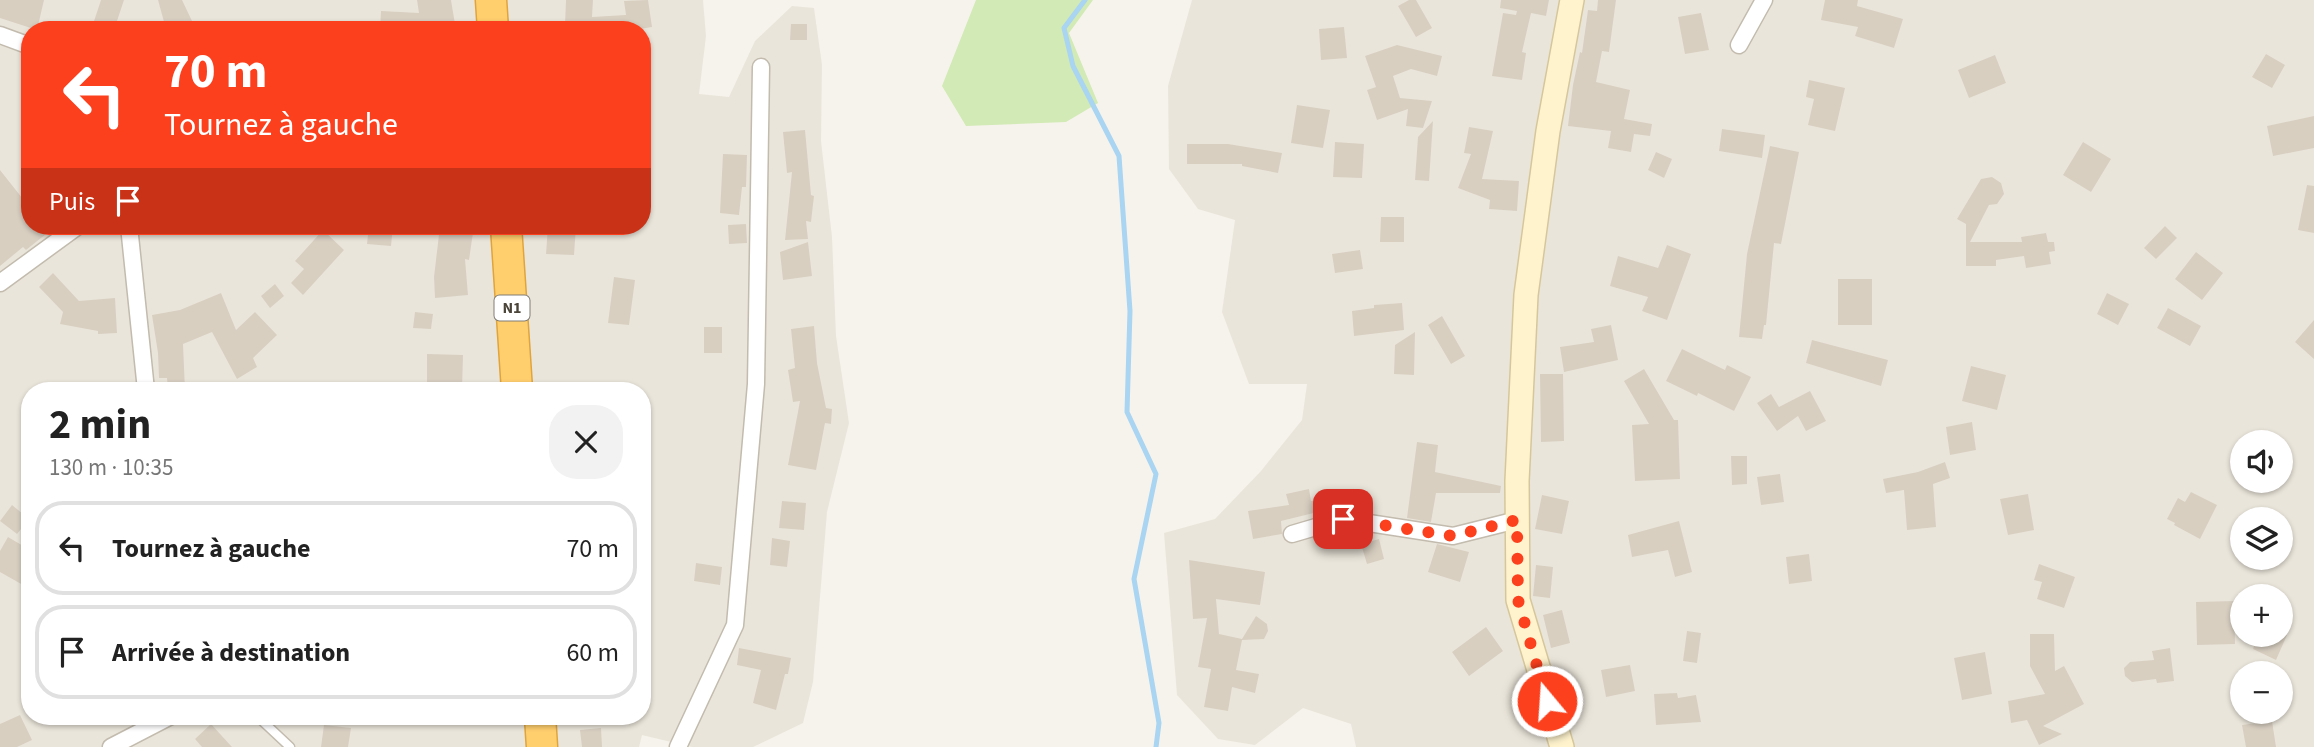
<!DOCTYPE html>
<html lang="fr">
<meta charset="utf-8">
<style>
:root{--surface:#fff;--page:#f2f2f2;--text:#222;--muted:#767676;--line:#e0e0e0}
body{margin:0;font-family:"Source Sans 3",sans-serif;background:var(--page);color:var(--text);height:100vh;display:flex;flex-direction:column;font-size:26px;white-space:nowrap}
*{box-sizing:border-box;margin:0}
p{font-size:23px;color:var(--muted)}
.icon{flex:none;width:38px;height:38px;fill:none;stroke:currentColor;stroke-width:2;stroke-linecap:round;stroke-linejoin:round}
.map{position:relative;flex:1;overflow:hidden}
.side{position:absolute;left:21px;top:382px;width:630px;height:343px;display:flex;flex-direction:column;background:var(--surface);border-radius:28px;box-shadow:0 2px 5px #0004}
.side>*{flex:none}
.hud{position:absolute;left:21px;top:21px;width:630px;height:214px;border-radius:28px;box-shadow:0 2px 5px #0004;background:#fc3f1d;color:#fff;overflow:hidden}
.tools{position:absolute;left:2230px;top:430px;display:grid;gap:14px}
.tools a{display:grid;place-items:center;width:63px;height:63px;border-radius:50%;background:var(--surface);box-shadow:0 2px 5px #0004;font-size:35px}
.pin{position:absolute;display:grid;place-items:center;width:60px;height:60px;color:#fff;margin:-30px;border-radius:14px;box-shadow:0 4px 10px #0006}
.me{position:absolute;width:77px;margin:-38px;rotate:342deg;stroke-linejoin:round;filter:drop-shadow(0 0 5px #0008)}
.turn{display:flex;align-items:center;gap:24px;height:147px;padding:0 28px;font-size:32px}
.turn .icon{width:91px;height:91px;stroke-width:2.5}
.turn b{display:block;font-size:49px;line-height:60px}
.then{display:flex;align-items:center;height:66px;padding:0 28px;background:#0003;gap:14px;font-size:26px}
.round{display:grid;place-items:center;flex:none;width:74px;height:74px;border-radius:28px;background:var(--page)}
.head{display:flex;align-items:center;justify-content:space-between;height:119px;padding:0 28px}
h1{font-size:42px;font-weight:700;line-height:52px}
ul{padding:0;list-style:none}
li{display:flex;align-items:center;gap:21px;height:94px;margin:0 14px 10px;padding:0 14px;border:4px solid var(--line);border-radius:28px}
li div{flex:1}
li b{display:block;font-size:26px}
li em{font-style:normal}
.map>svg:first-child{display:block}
</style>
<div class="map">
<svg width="2314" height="747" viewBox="0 0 2314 747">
<rect width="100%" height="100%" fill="#f6f3ec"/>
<path fill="#eae5da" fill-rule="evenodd" d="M 0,0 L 703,0 L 706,36 L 699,94 L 729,97 L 755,41 L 792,6 L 814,8 L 822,65 L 821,141 L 832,237 L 836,336 L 849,423 L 827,512 L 813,682 L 803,723 L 753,747 L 692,747 L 642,735 L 639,747 L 0,747 ZM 30,30 L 642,30 L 642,226 L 30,226 ZM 30,390 L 642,390 L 642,716 L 30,716 Z
M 1192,0 L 2314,0 L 2314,747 L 1356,747 L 1351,724 L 1303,708 L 1255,745 L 1218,739 L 1177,695 L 1164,533 L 1215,519 L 1261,471 L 1302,420 L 1307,384 L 1249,384 L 1222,312 L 1235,220 L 1198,209 L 1169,169 L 1168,86 ZM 2242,443 L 2280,443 L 2280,481 L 2242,481 ZM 2242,520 L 2280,520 L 2280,558 L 2242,558 ZM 2242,597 L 2280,597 L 2280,635 L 2242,635 ZM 2242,674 L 2280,674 L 2280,712 L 2242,712 Z"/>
<path fill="#d2eab5" d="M 976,0 L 1093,0 L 1069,33 L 1098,103 L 1066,122 L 966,126 L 942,86 Z"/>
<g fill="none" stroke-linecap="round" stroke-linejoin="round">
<path stroke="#a9d4f2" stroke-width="5" d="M 1085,0 L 1064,28 L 1073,66 L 1119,156 L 1130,311 L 1127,412 L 1156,474 L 1134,579 L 1159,723 L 1156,747"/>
</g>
<path fill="#d8cfc1" d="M 0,0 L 44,0 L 37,30 L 0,18 Z
M 101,0 L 124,0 L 114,30 L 91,30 Z
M 158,0 L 182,0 L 192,21 L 166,29 Z
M 417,0 L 451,0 L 456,30 L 380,30 L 381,11 L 419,13 Z
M 566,0 L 593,0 L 592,17 L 626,15 L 624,1 L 648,0 L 652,27 L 634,30 L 580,30 L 580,26 L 565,25 Z
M 1409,0 L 1416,0 L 1432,28 L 1416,37 L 1398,6 Z
M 1501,0 L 1549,0 L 1546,16 L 1531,13 L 1522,52 L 1526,53 L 1522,80 L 1492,76 L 1503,13 L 1516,15 L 1517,11 L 1500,8 Z
M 1598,0 L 1616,0 L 1609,52 L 1602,51 L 1596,82 L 1630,90 L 1624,119 L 1652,124 L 1650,136 L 1634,134 L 1631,152 L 1608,148 L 1611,131 L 1568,126 L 1573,85 L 1580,52 L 1582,53 L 1588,10 L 1597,11 Z
M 1825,0 L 1858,0 L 1857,6 L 1903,19 L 1894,48 L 1855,36 L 1858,27 L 1821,20 Z
M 1701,13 L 1709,50 L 1685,54 L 1678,17 Z
M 791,24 L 807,24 L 807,40 L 790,40 Z
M 1344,27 L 1347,58 L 1321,60 L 1319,29 Z
M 1397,45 L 1442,56 L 1437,76 L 1411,69 L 1393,76 L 1400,98 L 1432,101 L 1423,128 L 1406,126 L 1408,109 L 1377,120 L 1367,90 L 1376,87 L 1365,56 Z
M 2266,54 L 2285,65 L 2272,88 L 2252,77 Z
M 1995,55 L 2006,83 L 1969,98 L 1958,70 Z
M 1809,80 L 1845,88 L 1835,131 L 1808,125 L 1814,99 L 1806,97 Z
M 1297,105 L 1330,110 L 1323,148 L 1291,143 Z
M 2314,116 L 2314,148 L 2273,156 L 2267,126 Z
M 1433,121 L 1429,181 L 1415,180 L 1418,137 Z
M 1469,127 L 1493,131 L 1482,179 L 1519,181 L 1517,211 L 1489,209 L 1490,200 L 1458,188 L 1471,154 L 1464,153 Z
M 1722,129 L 1765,135 L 1762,158 L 1719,151 Z
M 805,130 L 811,195 L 814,196 L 811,222 L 806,221 L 808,239 L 785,240 L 792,172 L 787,173 L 783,132 Z
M 1335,142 L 1364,144 L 1362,178 L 1333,177 Z
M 2083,142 L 2111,159 L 2091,192 L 2063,175 Z
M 1187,144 L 1228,144 L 1282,153 L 1278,173 L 1242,166 L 1242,164 L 1187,164 Z
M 1770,146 L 1799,152 L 1781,244 L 1774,243 L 1766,325 L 1764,325 L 1762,339 L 1739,337 L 1747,254 Z
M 1656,152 L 1672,159 L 1664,178 L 1648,170 Z
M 723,154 L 747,155 L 746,187 L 742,187 L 739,215 L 720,213 Z
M 0,170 L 30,208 L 30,226 L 56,226 L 26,250 L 23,247 L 0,266 Z
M 1992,177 L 2001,183 L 2004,194 L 1997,204 L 1989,205 L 1970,242 L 2022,242 L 2021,237 L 2046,233 L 2048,242 L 2054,242 L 2055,251 L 2049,252 L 2051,264 L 2026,268 L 2024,256 L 1996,260 L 1996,266 L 1966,266 L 1966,224 L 1957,219 L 1981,179 Z
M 2307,185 L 2314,186 L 2314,233 L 2298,230 Z
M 1381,217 L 1404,217 L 1404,242 L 1380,242 Z
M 746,224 L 747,243 L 729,244 L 728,225 Z
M 369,226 L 393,226 L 391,246 L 367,244 Z
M 440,226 L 474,226 L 469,260 L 465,259 L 468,295 L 435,298 L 434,277 Z
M 548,226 L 576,226 L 574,255 L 546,254 Z
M 2165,226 L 2177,238 L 2156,259 L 2144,248 Z
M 323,230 L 344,250 L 303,295 L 291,283 L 304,269 L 295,261 Z
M 808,242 L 812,276 L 783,280 L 780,252 Z
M 1667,245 L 1691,254 L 1667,320 L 1642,311 L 1648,297 L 1610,286 L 1618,256 L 1658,268 Z
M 1360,250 L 1363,269 L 1335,273 L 1332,254 Z
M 2196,252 L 2223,273 L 2202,300 L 2175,279 Z
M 53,273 L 79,301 L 115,298 L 117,333 L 98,334 L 98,331 L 60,324 L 63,312 L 39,287 Z
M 614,277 L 635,280 L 629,325 L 608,323 Z
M 1838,279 L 1872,279 L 1872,325 L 1838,325 Z
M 275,284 L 284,296 L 270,308 L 261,296 Z
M 221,293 L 236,330 L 255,312 L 277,335 L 253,358 L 257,367 L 237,379 L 212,332 L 183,344 L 185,390 L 168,390 L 167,378 L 159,378 L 158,353 L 152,315 L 180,310 Z
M 2107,293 L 2129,304 L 2118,325 L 2097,314 Z
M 1402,303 L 1404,330 L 1354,336 L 1352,311 L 1374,308 L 1374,305 Z
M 2168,308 L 2201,326 L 2190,346 L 2157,328 Z
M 415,312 L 433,314 L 431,329 L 413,328 Z
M 1442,316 L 1465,356 L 1451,364 L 1428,325 Z
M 2314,320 L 2314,359 L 2295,342 Z
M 1611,325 L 1618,360 L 1564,372 L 1560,347 L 1594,342 L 1591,329 Z
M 814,326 L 817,363 L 826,408 L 832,409 L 831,424 L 825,423 L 816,470 L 788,465 L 800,401 L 793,402 L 788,370 L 795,368 L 791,329 Z
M 704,327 L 722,327 L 722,353 L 704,353 Z
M 1415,332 L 1414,375 L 1394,374 L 1395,345 Z
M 1812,340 L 1888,360 L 1881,386 L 1806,363 Z
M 1682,349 L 1725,370 L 1727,365 L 1751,377 L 1734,411 L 1698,393 L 1697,396 L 1666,381 Z
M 427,354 L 463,355 L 462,390 L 427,390 Z
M 1971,366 L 2006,375 L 1997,410 L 1962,401 Z
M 1644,369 L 1674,420 L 1678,420 L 1680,479 L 1635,481 L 1632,425 L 1649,424 L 1624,381 Z
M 1540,374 L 1563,374 L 1564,441 L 1541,442 Z
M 1810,391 L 1826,421 L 1806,431 L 1798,416 L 1777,431 L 1757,403 L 1771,394 L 1779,407 Z
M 1972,422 L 1976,450 L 1950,455 L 1946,427 Z
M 1417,442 L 1438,445 L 1435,472 L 1501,486 L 1500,493 L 1436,493 L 1431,522 L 1407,518 Z
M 1731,456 L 1747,456 L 1747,484 L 1732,485 Z
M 1945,462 L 1950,478 L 1933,484 L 1936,527 L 1907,530 L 1904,490 L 1886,493 L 1883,479 L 1918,472 Z
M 1780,474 L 1784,502 L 1761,505 L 1757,477 Z
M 1309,489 L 1311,501 L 1324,499 L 1326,510 L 1281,521 L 1282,534 L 1253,539 L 1248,511 L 1289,505 L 1286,494 Z
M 2191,492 L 2217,505 L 2200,539 L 2174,525 L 2175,523 L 2167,519 L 2178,498 L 2185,502 Z
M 2028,494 L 2034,530 L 2008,535 L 2000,499 Z
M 1542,495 L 1569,501 L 1562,534 L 1535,529 Z
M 782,501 L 806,503 L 804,530 L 779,528 Z
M 12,505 L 29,519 L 17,534 L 0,521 Z
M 1679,521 L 1692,572 L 1675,577 L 1668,550 L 1632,557 L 1628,535 Z
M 8,537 L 30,550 L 30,589 L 0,572 L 0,551 Z
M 772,538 L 790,541 L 787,567 L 770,565 Z
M 1379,539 L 1384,559 L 1367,564 L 1361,544 Z
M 1437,544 L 1469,552 L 1460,582 L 1428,572 Z
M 1809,554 L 1812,581 L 1789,584 L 1786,557 Z
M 1189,560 L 1265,572 L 1260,605 L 1216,599 L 1219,634 L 1242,639 L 1256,616 L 1267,624 L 1268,631 L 1264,639 L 1242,640 L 1236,670 L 1259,674 L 1255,693 L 1232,687 L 1228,711 L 1204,707 L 1211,669 L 1198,667 L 1207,618 L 1193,619 Z
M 696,563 L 722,567 L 720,585 L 694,581 Z
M 2039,564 L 2075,577 L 2064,608 L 2037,599 L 2042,582 L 2034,580 Z
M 1536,565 L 1553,567 L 1550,598 L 1533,596 Z
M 2234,601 L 2235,644 L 2197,645 L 2196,602 Z
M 1562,610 L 1570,643 L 1551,648 L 1543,615 Z
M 1486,627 L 1503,651 L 1469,676 L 1452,652 Z
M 1687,631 L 1701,633 L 1697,663 L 1683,661 Z
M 2030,634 L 2054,634 L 2055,671 L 2064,666 L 2084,704 L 2043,726 L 2062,734 L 2039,745 L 2027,720 L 2011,723 L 2008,701 L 2045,694 L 2030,666 Z
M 2259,635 L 2287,635 L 2276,660 L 2253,649 Z
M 739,648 L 791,658 L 788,674 L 785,674 L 776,710 L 753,703 L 761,670 L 737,665 Z
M 2170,648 L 2174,681 L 2157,683 L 2156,679 L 2132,682 L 2125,676 L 2124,668 L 2130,662 L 2154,660 L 2152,651 Z
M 1985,652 L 1992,694 L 1962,700 L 1954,658 Z
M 1630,665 L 1635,691 L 1606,697 L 1601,670 Z
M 1677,693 L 1678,698 L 1696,695 L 1701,722 L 1656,725 L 1654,694 Z
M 20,715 L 32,740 L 17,747 L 0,747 L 0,724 Z
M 2272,721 L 2276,747 L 2246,747 L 2242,725 Z
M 211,724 L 232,747 L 202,747 L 195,739 Z
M 324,725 L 351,728 L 348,747 L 321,747 Z
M 601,728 L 602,747 L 582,747 L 580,730 Z"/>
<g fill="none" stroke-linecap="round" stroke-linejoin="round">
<g stroke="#c2bbae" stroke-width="11">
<path id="lane" d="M 257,716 L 290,747"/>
</g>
<g stroke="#c2bbae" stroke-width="19">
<path id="street" d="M 0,35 L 30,46
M 1739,45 L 1764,0
M 129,226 L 146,390
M 0,283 L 78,226
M 1292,534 L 1343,519 L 1453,536 L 1517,520
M 111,747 L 171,716
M 678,747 L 735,625 L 756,384 L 761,67"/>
</g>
<g stroke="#d6c79b" stroke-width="26">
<path id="secondary" d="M 1562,747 L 1518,600 L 1517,481 L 1526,295 L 1548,131 L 1572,0"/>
</g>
<g stroke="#e0a43c" stroke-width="33">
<path id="highway" d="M 491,0 L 493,30
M 506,226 L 517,390
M 540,716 L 542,747"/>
</g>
<use href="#lane" stroke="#fff" stroke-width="8"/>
<use href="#street" stroke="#fff" stroke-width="16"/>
<use href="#secondary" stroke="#fff3cd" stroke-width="23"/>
<use href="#highway" stroke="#ffcf6e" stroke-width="30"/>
</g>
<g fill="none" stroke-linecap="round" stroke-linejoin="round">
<path stroke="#fc3f1d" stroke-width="12" stroke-dasharray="0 21.6" d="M 1343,519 L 1453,536 L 1517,520 L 1518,600 L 1547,701"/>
</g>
<g text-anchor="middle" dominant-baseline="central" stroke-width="5" stroke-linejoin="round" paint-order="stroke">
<rect fill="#fff" stroke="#817c74" stroke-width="2" x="494.5" y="295.5" width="35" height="25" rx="5"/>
<g font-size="16" font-weight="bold" fill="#4b4439">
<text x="512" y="308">N1</text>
</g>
</g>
</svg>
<div class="tools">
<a><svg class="icon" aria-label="sound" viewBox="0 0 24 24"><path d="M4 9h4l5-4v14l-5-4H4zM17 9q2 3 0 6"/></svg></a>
<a><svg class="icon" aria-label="layers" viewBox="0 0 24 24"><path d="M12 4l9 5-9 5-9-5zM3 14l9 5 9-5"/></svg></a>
<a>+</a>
<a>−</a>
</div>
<div class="pin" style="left:1343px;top:519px;background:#d93025"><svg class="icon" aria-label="arrive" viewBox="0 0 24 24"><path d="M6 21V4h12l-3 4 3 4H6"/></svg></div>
<svg class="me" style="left:1547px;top:701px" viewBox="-20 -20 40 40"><circle r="17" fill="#fc3f1d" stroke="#fff" stroke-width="3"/><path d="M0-11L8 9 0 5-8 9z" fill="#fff"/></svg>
<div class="hud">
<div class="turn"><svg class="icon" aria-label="left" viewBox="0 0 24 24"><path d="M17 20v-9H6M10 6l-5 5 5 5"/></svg><div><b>70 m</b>Tournez à gauche</div></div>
<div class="then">Puis<svg class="icon" aria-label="arrive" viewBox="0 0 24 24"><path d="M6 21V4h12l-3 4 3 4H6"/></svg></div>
</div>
<section class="side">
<div class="head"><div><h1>2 min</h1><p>130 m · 10:35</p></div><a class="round"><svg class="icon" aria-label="close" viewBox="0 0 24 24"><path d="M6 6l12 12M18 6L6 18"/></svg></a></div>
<ul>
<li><svg class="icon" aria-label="left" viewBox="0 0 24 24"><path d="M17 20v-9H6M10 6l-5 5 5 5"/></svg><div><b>Tournez à gauche</b></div><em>70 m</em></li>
<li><svg class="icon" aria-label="arrive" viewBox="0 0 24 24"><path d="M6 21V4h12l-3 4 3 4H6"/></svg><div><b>Arrivée à destination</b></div><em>60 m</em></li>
</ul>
</section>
</div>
